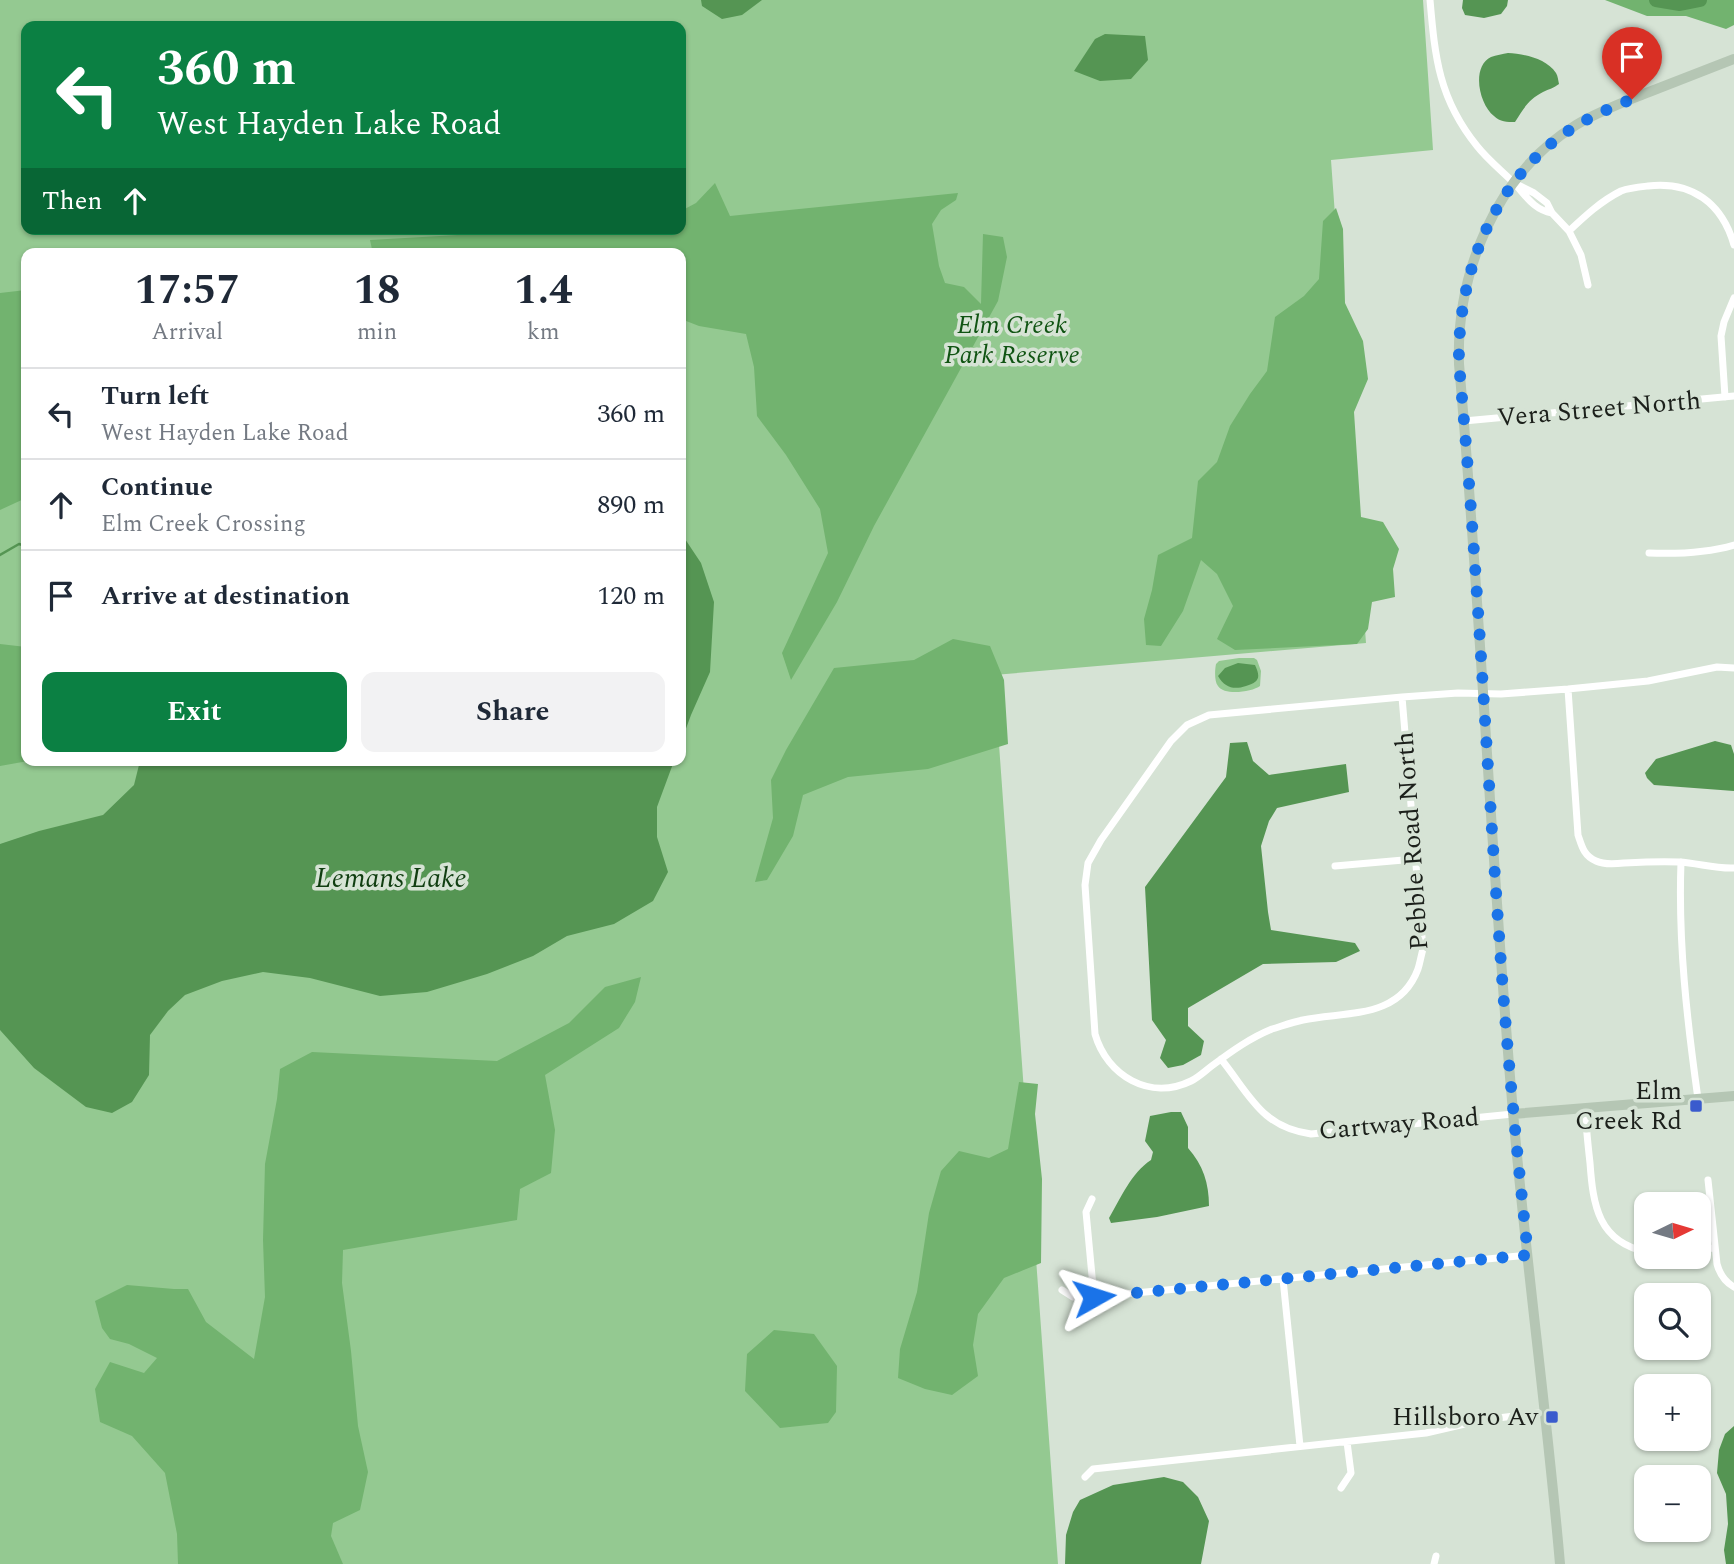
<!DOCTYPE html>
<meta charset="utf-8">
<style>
:root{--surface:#fff;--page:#f2f2f3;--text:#1f2937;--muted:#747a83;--line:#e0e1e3;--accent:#0b8043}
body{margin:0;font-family:Spectral,serif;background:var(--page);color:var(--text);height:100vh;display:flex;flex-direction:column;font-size:26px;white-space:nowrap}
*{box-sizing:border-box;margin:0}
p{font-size:23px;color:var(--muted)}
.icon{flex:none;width:38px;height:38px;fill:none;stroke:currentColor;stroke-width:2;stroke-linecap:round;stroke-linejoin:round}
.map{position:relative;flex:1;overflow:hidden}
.side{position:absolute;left:21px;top:248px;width:665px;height:518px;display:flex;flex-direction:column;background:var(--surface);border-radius:14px;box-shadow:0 2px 5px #0004}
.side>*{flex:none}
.banner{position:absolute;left:21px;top:21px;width:665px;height:214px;border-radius:14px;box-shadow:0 2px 5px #0004;background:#0b8043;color:#fff;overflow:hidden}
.needle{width:46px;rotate:85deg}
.tools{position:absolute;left:1634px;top:1192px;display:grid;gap:14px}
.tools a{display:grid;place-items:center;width:77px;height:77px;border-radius:14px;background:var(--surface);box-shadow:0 2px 5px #0004;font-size:35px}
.pin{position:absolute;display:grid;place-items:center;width:60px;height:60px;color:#fff;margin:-72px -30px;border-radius:50% 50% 50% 0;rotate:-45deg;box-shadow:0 0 7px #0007}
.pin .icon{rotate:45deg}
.me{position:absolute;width:77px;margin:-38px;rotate:84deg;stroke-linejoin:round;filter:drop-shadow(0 0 5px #0008)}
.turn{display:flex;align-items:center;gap:24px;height:147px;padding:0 21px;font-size:32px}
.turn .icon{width:91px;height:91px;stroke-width:2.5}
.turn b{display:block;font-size:49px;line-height:60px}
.then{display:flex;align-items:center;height:66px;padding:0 21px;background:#0003;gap:14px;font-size:26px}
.eta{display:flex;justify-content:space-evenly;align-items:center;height:119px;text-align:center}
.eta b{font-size:42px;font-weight:700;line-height:49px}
.cta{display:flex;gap:14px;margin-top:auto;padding:14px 21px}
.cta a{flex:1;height:80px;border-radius:14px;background:var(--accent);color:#fff;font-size:28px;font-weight:700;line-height:80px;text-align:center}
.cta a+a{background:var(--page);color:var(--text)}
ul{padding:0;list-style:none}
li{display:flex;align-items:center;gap:21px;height:91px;padding:0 21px;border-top:2px solid var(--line)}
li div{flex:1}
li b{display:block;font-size:26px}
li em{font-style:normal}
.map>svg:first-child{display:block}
</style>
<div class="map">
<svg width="1734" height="1564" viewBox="0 0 1734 1564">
<rect width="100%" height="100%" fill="#d6e3d5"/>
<path fill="#94c991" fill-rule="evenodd" d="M 0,0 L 1423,0 L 1433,150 L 1331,160 L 1366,643 L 994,675 L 1058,1564 L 0,1564 ZM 26,26 L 681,26 L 681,229 L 26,229 ZM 26,254 L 681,254 L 681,761 L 26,761 Z
M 1239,658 L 1254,658 L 1257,660 L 1261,671 L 1260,686 C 1252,692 1224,696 1218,686 C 1214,681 1215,669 1216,664 L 1219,661 Z"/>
<path fill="#72b36f" d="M 1605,0 L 1734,0 L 1734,25 L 1726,29 L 1686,16 L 1647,16 Z
M 715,183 L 730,216 L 958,193 L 956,200 L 941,210 L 932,224 L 939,266 L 945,283 L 964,287 L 981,304 L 983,234 L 1003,237 L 1007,257 L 998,301 L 874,526 L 837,602 L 791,680 L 782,653 L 828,553 L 820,509 L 786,455 L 757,416 L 754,367 L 746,334 L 699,326 L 681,319 L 681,254 L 373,254 L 370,240 L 563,229 L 681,229 L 681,211 L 696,203 Z
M 1336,208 L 1343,229 L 1345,303 L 1363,341 L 1368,379 L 1354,412 L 1361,517 L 1383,522 L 1399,549 L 1393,569 L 1395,597 L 1372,602 L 1368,629 L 1357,644 L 1235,650 L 1217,639 L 1233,606 L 1217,574 L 1201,560 L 1183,611 L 1161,646 L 1146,645 L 1144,619 L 1152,590 L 1158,555 L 1192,538 L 1198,481 L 1217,462 L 1230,426 L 1250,394 L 1267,371 L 1275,317 L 1304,296 L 1319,279 L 1323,221 Z
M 26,290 L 26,498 L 0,510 L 0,293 Z
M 953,639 L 990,646 L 1004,680 L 1008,744 L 928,769 L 848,777 L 803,795 L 793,836 L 767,880 L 755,882 L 773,818 L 771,780 L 786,750 L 834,668 L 914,660 Z
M 0,644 L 26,647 L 26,761 L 28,761 L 0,766 Z
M 641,977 L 635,1002 L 619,1028 L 545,1075 L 555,1130 L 551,1173 L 520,1189 L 517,1220 L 343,1250 L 342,1283 L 351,1351 L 358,1426 L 368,1472 L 360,1510 L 333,1523 L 331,1536 L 343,1564 L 178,1564 L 177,1534 L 165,1473 L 132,1436 L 100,1422 L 95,1389 L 110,1362 L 144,1373 L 157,1358 L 129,1344 L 110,1339 L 102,1328 L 95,1301 L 127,1285 L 174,1289 L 188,1289 L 206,1322 L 254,1359 L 265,1297 L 263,1240 L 265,1164 L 277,1099 L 280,1069 L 312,1052 L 497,1061 L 569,1023 L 605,987 Z
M 1019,1082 L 1038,1084 L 1035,1114 L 1042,1179 L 1041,1263 L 1004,1278 L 978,1314 L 973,1345 L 978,1376 L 952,1395 L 925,1389 L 898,1378 L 900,1349 L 917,1292 L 929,1213 L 941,1171 L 959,1151 L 989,1158 L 1008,1149 Z
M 774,1330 L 814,1334 L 837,1366 L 836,1412 L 828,1423 L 780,1428 L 745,1391 L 747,1354 Z"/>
<path fill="#559553" d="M 701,0 L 762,0 L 742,15 L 722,19 L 702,6 Z
M 1463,0 L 1508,0 L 1507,6 L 1501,14 L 1484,18 L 1465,15 L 1462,8 Z
M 1105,34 L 1145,36 L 1148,60 L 1131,79 L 1100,81 L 1074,71 L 1095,39 Z
M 1508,53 C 1523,54 1546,58 1556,73 C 1558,76 1558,80 1559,84 C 1554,88 1549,89 1543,92 C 1529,99 1523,109 1515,122 C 1507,122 1500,122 1494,116 C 1479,104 1471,67 1491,57 C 1496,55 1503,54 1508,53 Z
M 681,533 L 701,563 L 714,602 L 710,672 L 691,715 L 681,742 Z
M 1238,663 L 1255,665 C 1261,678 1259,682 1246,686 C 1234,690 1225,688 1218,676 L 1225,668 Z
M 1715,741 L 1731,745 L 1734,754 L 1734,791 L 1654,785 L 1647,778 L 1645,773 L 1656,759 Z
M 1247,742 L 1253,761 L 1269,775 L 1346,764 L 1349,792 L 1277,808 L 1269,821 L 1261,846 L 1268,912 L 1271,930 L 1355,943 L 1360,951 L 1336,962 L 1263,964 L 1188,1008 L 1188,1026 L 1204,1041 L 1201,1055 L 1183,1065 L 1168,1068 L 1160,1058 L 1166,1040 L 1152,1020 L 1145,887 L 1226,777 L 1230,743 Z
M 140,761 L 674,761 L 657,807 L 657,837 L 668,872 L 653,901 L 614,924 L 567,936 L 533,956 L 487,974 L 427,992 L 380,996 L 310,978 L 263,972 L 222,981 L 185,995 L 168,1011 L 150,1035 L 149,1075 L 132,1102 L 112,1113 L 86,1107 L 34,1068 L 0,1030 L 0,844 L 39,831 L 103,815 L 134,785 Z
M 1171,1112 L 1181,1112 L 1188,1127 L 1188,1148 C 1203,1165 1209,1183 1209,1206 L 1157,1217 L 1111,1223 L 1109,1218 C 1121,1198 1131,1173 1151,1160 L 1153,1152 L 1145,1141 L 1150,1116 Z
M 1734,1426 L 1734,1564 L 1726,1564 L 1724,1550 L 1728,1524 L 1726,1494 L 1717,1473 L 1719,1450 L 1725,1434 Z
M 1164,1477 L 1183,1482 L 1198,1497 L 1209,1521 L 1201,1564 L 1065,1564 L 1066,1535 L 1073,1512 L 1080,1500 L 1113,1485 Z"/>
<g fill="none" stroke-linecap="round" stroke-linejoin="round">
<path stroke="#559553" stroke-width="2.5" d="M 0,555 L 19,544 L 26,546"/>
<path stroke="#559553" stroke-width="14" d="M 1656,0 L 1680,4 L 1700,0"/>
<path stroke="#fff" stroke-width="7" d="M 1430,0 C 1435,58 1439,99 1477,146 C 1488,160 1502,171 1515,184 C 1526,196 1534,210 1552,213
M 1518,185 L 1534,193 L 1547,203 L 1552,213 L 1569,231 L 1581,255 L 1588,285
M 1569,231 C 1585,216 1601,201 1621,191 C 1629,188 1639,187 1648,186 C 1692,181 1722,203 1734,245
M 1725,397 L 1721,336 L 1724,322 L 1734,298
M 1464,421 L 1734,396
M 1649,553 C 1677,554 1707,553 1734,545
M 1568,689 L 1578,835 C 1582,847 1584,856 1596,861 C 1604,865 1615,864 1624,863 C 1642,862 1661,861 1679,862 C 1698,863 1715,869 1734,868
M 1402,697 L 1423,949 C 1421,956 1420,963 1418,969 C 1399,1020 1345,1011 1303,1020 C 1293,1022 1282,1026 1272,1029 C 1250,1038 1232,1051 1213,1065 C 1206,1070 1199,1077 1191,1081 C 1150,1101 1107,1076 1095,1034 L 1085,885 L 1088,863 L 1101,840 L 1171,741 L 1187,725 L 1209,715 L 1402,697 L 1458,693 L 1501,694 L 1568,689 L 1648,681 L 1717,667 L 1734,668
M 1681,862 C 1678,942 1687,1020 1698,1099
M 1335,866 L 1415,859
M 1221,1059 C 1250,1095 1261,1127 1311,1134 L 1513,1114
M 1585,1108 C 1586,1126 1588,1145 1590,1163 C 1593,1205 1598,1242 1647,1252
M 1708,1180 L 1717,1264 C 1720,1275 1725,1282 1734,1287
M 1092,1199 L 1086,1212 L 1094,1297
M 1699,1249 L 1715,1248
M 1283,1279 L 1300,1446
M 1062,1290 L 1073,1297 L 1094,1297 L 1528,1255
M 1085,1477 L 1093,1469 L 1407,1435 L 1426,1433 L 1482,1420 L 1546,1412
M 1341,1488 L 1351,1473 L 1347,1442
M 1434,1564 L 1436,1556"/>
<path stroke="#b5c6b4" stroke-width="10" d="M 1513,1114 L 1734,1096
M 1560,1564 C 1547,1413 1526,1263 1513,1112 C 1491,863 1481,613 1459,364 C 1456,273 1496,174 1576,125 C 1599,111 1624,102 1649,92 C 1678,81 1706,70 1734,59"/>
</g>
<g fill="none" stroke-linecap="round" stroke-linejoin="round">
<path stroke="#1a73e8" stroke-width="12" stroke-dasharray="0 21.6" d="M 1094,1297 L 1528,1255 C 1517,1153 1507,1051 1500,949 C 1486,754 1477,559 1459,364 C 1457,283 1488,194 1552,143 C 1576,123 1603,111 1632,99"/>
</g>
<g fill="#3a5bcd" stroke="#d6e3d5" stroke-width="2.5">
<rect x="1689" y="1099" width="14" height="14" rx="3.5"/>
<rect x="1545" y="1410" width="14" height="14" rx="3.5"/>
</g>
<g text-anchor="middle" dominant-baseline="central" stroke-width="7" stroke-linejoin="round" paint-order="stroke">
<g font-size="26" font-style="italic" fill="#105413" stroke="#d6e3d5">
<text x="1012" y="325">Elm Creek<tspan x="1012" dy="30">Park Reserve</tspan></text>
</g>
<g font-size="26" fill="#1c201b" stroke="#d6e3d5">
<text transform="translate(1599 409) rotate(-5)">Vera Street North</text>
<text transform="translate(1412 841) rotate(-94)">Pebble Road North</text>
<text transform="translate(1399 1124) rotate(-5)">Cartway Road</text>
</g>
<g font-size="26" fill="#1c201b" stroke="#d6e3d5" text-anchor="end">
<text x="1682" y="1091">Elm<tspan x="1682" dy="30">Creek Rd</tspan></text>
<text x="1538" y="1417">Hillsboro Av</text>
</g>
<g font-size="28" font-style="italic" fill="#103e11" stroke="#d6e3d5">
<text x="391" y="878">Lemans Lake</text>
</g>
</g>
</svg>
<div class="tools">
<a><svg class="needle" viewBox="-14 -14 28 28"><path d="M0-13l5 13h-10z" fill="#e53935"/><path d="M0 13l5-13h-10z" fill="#747a83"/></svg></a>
<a><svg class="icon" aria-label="search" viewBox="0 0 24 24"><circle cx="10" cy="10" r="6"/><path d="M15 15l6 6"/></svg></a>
<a>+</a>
<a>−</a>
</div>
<div class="pin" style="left:1632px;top:99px;background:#d93025"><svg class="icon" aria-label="arrive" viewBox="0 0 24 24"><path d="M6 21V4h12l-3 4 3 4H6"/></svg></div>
<svg class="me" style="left:1094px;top:1297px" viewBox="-20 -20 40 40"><path d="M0-17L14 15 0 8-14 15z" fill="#1a73e8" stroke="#fff" stroke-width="4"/></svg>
<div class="banner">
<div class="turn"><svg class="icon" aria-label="left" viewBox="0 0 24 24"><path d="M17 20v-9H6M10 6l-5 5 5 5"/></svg><div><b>360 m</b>West Hayden Lake Road</div></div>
<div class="then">Then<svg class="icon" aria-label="ahead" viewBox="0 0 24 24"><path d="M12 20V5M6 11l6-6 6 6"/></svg></div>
</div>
<section class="side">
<div class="eta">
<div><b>17:57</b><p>Arrival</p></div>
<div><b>18</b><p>min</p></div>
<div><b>1.4</b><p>km</p></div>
</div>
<ul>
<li><svg class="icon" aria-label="left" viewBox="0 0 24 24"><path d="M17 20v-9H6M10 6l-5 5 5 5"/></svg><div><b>Turn left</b><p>West Hayden Lake Road</p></div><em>360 m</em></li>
<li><svg class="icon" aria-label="ahead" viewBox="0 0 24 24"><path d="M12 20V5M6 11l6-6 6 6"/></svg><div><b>Continue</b><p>Elm Creek Crossing</p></div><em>890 m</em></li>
<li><svg class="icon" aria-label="arrive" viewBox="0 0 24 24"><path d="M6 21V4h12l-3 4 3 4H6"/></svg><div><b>Arrive at destination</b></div><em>120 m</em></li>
</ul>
<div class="cta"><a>Exit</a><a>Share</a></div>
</section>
</div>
